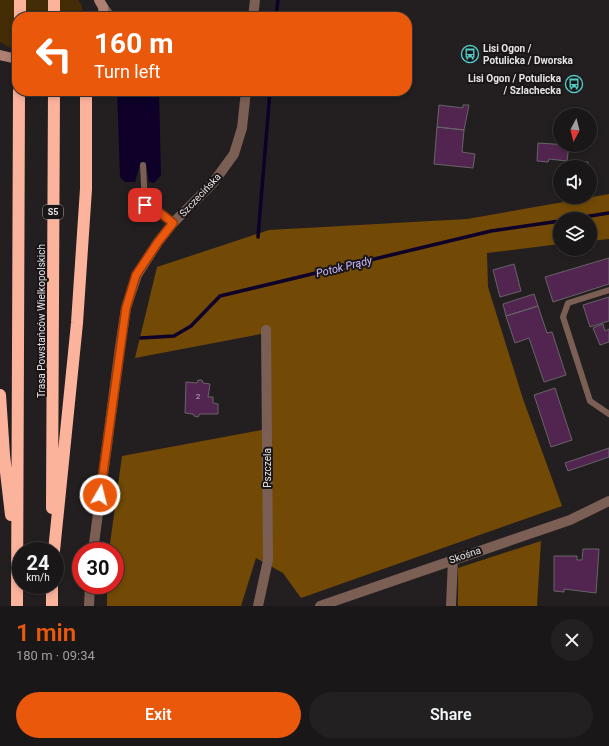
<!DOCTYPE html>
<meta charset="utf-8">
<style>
:root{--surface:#1a1718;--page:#232021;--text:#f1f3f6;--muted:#9f9fa2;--line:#383637;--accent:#ea580c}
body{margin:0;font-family:Roboto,sans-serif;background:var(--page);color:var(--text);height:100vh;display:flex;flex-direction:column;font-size:15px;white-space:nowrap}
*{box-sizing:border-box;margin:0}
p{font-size:13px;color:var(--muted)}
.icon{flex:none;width:22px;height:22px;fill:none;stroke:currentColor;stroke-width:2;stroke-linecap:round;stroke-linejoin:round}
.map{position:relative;height:606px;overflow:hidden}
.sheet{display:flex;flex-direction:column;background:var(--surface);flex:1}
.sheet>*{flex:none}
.top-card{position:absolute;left:12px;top:12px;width:400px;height:84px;border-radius:16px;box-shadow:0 2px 6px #0003,0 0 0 1px var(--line);background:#ea580c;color:#fff;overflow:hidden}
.needle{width:26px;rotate:187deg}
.controls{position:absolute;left:553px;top:108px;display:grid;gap:8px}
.controls a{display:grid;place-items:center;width:44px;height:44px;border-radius:50%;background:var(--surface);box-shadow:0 2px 6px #0003,0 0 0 1px var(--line);font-size:20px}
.speed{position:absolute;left:12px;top:542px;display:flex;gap:8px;font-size:20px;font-weight:700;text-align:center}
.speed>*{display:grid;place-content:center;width:52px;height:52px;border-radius:50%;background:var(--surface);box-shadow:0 2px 6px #0003,0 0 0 1px var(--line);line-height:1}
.speed small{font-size:10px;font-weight:400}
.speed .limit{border:6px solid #d22;background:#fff;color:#111}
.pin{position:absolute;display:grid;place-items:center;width:34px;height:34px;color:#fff;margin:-17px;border-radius:8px;box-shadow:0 2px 6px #0006}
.me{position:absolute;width:44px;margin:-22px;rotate:8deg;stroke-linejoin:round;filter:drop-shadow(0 0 3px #0008)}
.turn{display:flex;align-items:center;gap:14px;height:84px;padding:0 16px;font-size:18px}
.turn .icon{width:52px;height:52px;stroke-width:2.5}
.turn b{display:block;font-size:28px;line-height:34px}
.round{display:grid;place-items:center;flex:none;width:42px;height:42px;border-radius:21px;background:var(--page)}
.overview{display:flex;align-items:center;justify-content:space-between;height:68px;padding:0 16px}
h1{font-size:24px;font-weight:600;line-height:30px;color:var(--accent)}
.action{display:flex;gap:8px;margin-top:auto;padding:8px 16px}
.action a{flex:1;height:46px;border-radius:24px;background:var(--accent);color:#fff;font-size:16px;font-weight:600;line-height:46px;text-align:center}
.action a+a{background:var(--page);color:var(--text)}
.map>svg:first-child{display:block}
</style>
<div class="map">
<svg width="609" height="606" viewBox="0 0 609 606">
<rect width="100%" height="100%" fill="#231f20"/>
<path fill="#442c06" d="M 0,0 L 78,0 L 81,4 L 84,17 L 17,17 L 17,49 L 12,49 L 0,42 Z"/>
<path fill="#724a06" d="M 609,194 L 609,239 L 590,241 L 590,219 L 560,219 L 560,244 L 487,253 L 488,287 L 523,399 L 562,506 L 301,598 L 283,573 L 256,558 L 241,606 L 107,606 L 107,585 L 115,585 L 115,551 L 109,551 L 122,456 L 267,429 L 266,333 L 135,358 L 157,267 L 269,230 L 467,219 Z
M 541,541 L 537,606 L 458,606 L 458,568 Z"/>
<path fill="#0e0029" d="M 117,91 L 159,91 L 161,175 L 154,183 L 149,182 L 146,163 L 140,164 L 135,182 L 125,182 L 120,177 Z"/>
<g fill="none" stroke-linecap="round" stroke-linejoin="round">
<path stroke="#0e0029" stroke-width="3.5" d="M 276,17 L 278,0
M 571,219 L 609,213
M 258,237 L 270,91
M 141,338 L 174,336 L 191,326 L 220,296 L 491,231 L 560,221"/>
</g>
<path fill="#522550" stroke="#676467" d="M 439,105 L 463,108 L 463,105 L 469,105 L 464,130 L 437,127 Z
M 437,127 L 464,130 L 462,152 L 475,154 L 473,168 L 434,164 Z
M 538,143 L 569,145 L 567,161 L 549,159 L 548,162 L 537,161 Z
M 588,162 L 588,167 L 574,167 L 574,163 Z
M 609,258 L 609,284 L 553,302 L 545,277 Z
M 514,264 L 521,291 L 500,297 L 493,270 Z
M 534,294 L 538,306 L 506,316 L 503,304 Z
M 609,297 L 609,321 L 590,327 L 583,305 Z
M 538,306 L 547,333 L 552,332 L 566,375 L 544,382 L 529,338 L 515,343 L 506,316 Z
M 603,324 L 605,331 L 609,329 L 609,342 L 600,345 L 593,328 Z
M 198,380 L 202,380 L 203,383 L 210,384 L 208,397 L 213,397 L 213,403 L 218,404 L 218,414 L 200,414 L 198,417 L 194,416 L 193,414 L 185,413 L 186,382 L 197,383 Z
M 555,388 L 572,440 L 551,447 L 534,395 Z
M 609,448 L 609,457 L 568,471 L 565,463 Z
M 583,549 L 599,549 L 596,593 L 564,589 L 564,592 L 554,591 L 554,556 L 577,556 L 577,560 L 582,560 Z"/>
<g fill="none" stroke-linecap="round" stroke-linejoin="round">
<path stroke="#7b5e54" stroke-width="6" d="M 143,165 L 145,205 L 155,209 L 173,223
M 609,290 L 568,303 L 563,317 L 590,401 L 609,414"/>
<path stroke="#7b5e54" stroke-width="10" d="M 253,17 L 255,0
M 93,551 L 120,347 L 126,308 L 137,275 L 158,242 L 173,223 L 213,183 L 234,154 L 242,128 L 246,91
M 89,606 L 90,585
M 258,606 L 268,560 L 266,330
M 320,606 L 570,520 L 609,501
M 451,606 L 453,559"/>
<path stroke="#7b5e54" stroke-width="10" d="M 103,7 L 109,15 L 116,17"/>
<path stroke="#af8071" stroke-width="10" d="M 99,0 L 103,7 L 104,17
M 0,55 L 17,59"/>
<path stroke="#fcb39c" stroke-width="12" d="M 20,17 L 20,0
M 54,17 L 54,0
M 0,395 L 4,455 L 11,515
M 52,508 L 54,91
M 54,551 L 77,323 L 86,189 L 86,91
M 17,606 L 19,91
M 52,606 L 52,585"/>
</g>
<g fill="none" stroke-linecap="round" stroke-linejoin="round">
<g stroke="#983908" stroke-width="10">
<path id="route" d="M 100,495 L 126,308 L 136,275 L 158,242 L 173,223 L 155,209 L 145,205"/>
</g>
<use href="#route" stroke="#ea580c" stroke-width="7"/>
</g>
<defs>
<g id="bus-ring" transform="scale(0.9)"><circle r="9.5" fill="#1a1617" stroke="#54cdc8" stroke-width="1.5"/><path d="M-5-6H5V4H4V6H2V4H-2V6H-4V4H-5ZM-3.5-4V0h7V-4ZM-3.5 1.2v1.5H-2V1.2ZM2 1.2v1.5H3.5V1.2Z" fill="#54cdc8"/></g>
</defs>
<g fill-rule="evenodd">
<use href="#bus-ring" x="470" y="54"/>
<use href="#bus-ring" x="574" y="84"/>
</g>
<g text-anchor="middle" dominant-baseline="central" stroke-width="4" stroke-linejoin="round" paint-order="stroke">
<g font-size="8" fill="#c1b4bf">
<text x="198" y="396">2</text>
</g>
<rect fill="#1a1617" stroke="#a9a6a6" stroke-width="1" x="43" y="205" width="20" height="14" rx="3"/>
<g font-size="9" font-weight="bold" fill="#e6e3e4">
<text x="53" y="212">S5</text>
</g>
<g font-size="10" font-weight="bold" fill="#e6e3e4" stroke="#1a1617" text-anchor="start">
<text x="483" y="48">Lisi Ogon /<tspan x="483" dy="12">Potulicka / Dworska</tspan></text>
<text x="561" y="78" text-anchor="end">Lisi Ogon / Potulicka<tspan x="561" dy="12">/ Szlachecka</tspan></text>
</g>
<g font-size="10" fill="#e6e3e4" stroke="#1a1617">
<text transform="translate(200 195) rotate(-47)">Szczecińska</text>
<text transform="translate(41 321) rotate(-90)">Trasa Powstańców Wielkopolskich</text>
<text transform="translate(267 468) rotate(-90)">Pszczela</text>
<text transform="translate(465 555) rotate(-19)">Skośna</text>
</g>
<g font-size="11" font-style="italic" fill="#c9b9fe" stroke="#1a1617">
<text transform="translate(344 267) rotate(-14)">Potok Prądy</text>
</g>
</g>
</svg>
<div class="controls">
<a><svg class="needle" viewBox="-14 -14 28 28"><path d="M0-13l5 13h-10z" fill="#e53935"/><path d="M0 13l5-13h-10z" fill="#9f9fa2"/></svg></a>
<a><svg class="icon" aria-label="sound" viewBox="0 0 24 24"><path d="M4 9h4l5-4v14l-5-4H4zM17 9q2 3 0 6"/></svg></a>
<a><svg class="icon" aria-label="layers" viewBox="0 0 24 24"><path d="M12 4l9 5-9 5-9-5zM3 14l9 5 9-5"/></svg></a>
</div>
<div class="speed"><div>24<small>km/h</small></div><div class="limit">30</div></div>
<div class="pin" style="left:145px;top:205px;background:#d93025"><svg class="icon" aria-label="arrive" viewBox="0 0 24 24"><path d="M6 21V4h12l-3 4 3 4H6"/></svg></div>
<svg class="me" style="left:100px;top:495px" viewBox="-20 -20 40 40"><circle r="17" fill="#ea580c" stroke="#fff" stroke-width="3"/><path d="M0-11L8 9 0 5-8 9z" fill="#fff"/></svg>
<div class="top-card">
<div class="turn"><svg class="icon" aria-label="left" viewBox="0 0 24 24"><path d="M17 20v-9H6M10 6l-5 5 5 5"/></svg><div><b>160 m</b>Turn left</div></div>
</div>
</div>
<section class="sheet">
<div class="overview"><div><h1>1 min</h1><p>180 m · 09:34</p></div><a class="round"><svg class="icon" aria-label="close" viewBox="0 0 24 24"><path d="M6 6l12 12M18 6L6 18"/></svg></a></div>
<div class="action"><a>Exit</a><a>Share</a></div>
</section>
